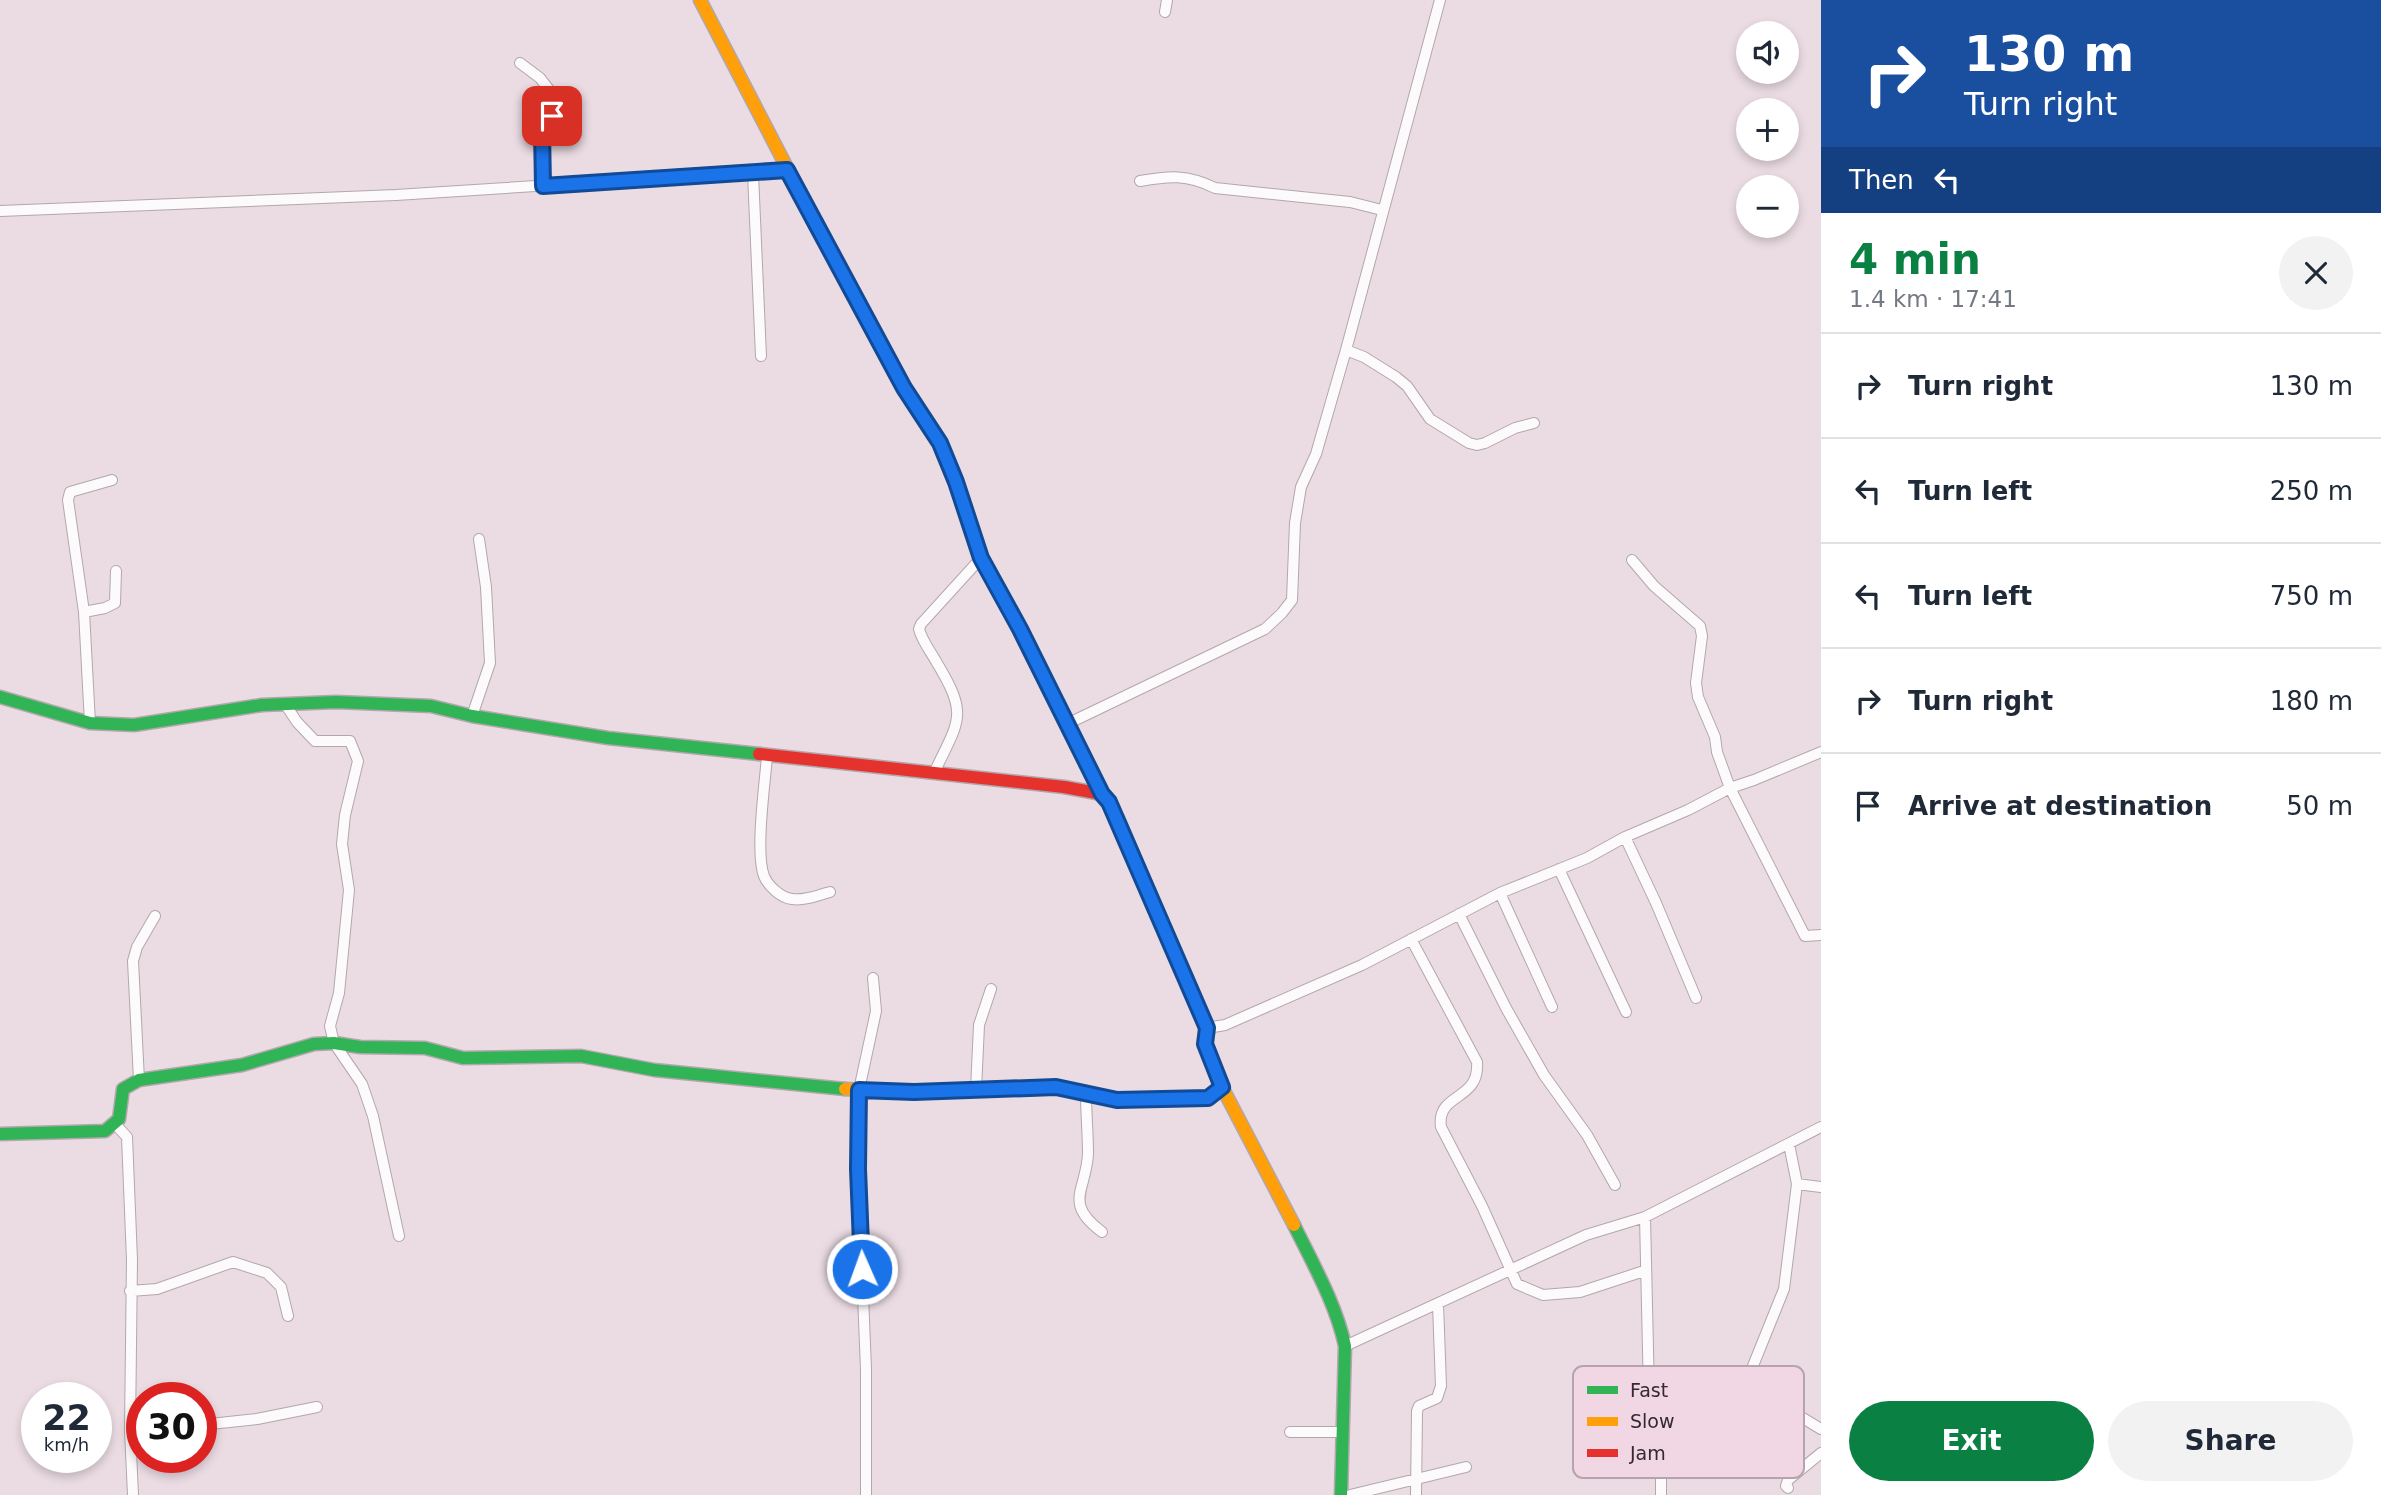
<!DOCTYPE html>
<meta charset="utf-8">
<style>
:root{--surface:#fff;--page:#f2f2f3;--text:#1f2937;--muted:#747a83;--line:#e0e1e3;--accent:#0b8043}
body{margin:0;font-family:"DejaVu Sans",sans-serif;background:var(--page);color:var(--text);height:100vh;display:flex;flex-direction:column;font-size:26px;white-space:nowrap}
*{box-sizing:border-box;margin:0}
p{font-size:23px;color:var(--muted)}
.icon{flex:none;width:38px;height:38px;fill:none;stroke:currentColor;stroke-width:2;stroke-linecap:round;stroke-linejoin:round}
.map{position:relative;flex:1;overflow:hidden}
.details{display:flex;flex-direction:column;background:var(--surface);width:560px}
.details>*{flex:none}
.top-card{background:#1a4fa0;color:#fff;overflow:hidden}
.controls{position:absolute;left:1736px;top:21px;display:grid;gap:14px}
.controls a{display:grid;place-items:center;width:63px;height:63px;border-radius:50%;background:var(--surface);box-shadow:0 4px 10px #0003;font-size:35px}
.speed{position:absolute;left:21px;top:1382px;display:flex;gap:14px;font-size:35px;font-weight:700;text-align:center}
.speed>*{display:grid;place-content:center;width:91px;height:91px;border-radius:50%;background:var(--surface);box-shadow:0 4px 10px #0003;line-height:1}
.speed small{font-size:18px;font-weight:400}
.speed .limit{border:10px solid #d22;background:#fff;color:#111}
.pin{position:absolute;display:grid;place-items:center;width:60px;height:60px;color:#fff;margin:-30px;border-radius:14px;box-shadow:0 4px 10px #0006}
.me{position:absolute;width:77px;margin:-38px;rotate:358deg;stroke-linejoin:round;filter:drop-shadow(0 0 5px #0008)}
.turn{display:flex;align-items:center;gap:24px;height:147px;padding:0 28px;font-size:32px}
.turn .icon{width:91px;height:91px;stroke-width:2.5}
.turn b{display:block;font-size:49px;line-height:60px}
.then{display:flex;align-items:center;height:66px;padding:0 28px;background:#0003;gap:14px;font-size:26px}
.round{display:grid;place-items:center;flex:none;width:74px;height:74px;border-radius:37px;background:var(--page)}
.head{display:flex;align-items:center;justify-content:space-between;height:119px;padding:0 28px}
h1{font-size:42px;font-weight:700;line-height:52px;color:var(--accent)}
.primary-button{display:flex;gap:14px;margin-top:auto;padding:14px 28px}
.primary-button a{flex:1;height:80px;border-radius:42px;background:var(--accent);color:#fff;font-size:28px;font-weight:700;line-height:80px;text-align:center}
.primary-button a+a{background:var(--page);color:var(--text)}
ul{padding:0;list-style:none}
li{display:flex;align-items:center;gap:21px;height:105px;padding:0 28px;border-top:2px solid var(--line)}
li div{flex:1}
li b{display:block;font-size:26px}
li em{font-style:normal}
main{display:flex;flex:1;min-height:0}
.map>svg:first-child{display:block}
</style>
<main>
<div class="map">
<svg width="1821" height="1495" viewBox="0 0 1821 1495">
<rect width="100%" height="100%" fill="#ebdce3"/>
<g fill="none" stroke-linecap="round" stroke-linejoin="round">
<g stroke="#b2a7ad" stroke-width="12">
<path id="street" d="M 1165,12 L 1167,0
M 520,63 L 540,78 L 550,91 L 552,116 L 542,130 L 543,186
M 753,174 L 761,356
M 1140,181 C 1169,176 1187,174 1215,188 L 1350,202 L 1382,210
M 0,211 L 396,195 L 787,170
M 1346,350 L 1364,357 L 1396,377 L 1407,386 L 1430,419 L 1469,443 L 1477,445 L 1485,443 L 1515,428 L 1534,423
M 1632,560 L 1654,586 L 1700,626 L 1702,636 L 1696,683 L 1698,697 L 1715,737 L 1717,752 L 1730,788 L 1805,936 L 1821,935
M 84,612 L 105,608 L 115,603 L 116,571
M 285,704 L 297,722 L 315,741 L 350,741 L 358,761 L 345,815 L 342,844 L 349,890 L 339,993 L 330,1026 L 334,1043 L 362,1084 L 373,1116 L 399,1236
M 472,716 L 490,663 L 486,587 L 479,539
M 90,723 L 84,612 L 68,500 L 70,492 L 112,480
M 1067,724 L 1265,629 L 1282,613 L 1292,600 L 1295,523 L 1301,487 L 1316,454 L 1346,350 L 1440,0
M 767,756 C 765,783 755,853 764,876 C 768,886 781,898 792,899 C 805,901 818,895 830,892
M 934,773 C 959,720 969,716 937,663 C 931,652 922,641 919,629 L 921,624 L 981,558
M 1625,837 L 1656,903 L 1696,998
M 1559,869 L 1626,1012
M 1500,893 L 1552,1007
M 1459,914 L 1506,1008 L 1544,1075 L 1587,1135 L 1615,1185
M 1411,939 L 1477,1062 C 1480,1102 1436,1092 1441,1127 L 1482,1206 L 1517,1284 L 1543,1295 L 1580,1292 L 1644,1271
M 1207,1028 L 1225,1025 L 1362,965 L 1500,893 L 1587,858 L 1625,837 L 1688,810 L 1730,788 L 1754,780 L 1821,752
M 139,1080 L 133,961 L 137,947 L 155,916
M 976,1090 L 979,1025 L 991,989
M 1086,1093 C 1086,1113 1088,1134 1088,1154 C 1086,1191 1063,1203 1102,1232
M 116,1125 L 127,1137 L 132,1260 L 130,1430 L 133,1495
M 1797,1184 L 1821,1187
M 1645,1217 L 1649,1394 L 1661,1476 L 1661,1495
M 130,1291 L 157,1289 L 233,1262 L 267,1273 L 281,1287 L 288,1316
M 1345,1346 L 1586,1235 L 1645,1217 L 1821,1127
M 1742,1393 L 1784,1289 L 1797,1184 L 1789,1144
M 1783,1406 L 1821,1429
M 201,1425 L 257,1419 L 317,1407
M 130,1430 L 142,1429
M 1290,1432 L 1341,1432
M 1788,1488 L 1786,1486 L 1788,1480 L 1821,1453
M 866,1495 L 866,1370 L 858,1169 L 859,1090 L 876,1011 L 873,978
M 1350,1495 L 1466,1467
M 1416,1495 L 1417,1411 L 1419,1406 L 1437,1398 L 1441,1386 L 1438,1304"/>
</g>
<g stroke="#b2a7ad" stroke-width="15">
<path id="fast" d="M 837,264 L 904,388 L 940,443 L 956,482 L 981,558 L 1020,629 L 1102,794 L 1118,819 L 1162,922
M 0,697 L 90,723 L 134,725 L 262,705 L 336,702 L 431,706 L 472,716 L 608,738 L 759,754
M 0,1134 L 105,1131 L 119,1119 L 123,1089 L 139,1080 L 242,1065 L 314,1044 L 334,1043 L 360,1047 L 425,1048 L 463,1058 L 581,1056 L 654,1070 L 845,1089
M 1294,1225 C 1313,1264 1336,1304 1345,1346 L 1341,1495"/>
</g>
<g stroke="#b2a7ad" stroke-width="15">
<path id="slow" d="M 700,0 L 837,264
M 1162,922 L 1207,1028 L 1205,1044 L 1222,1087 L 1294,1225
M 845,1089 L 914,1092 L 1056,1087 L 1117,1100 L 1208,1098 L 1222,1087"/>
</g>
<g stroke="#b2a7ad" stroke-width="15">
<path id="jam" d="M 759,754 L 1064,787 L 1102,794"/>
</g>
<use href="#street" stroke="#fcfafb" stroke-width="10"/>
<use href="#fast" stroke="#30b455" stroke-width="12"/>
<use href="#slow" stroke="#ff9f0a" stroke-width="12"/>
<use href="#jam" stroke="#e5322d" stroke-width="12"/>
</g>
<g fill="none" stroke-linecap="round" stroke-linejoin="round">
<g stroke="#114b97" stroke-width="18">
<path id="route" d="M 552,116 L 542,130 L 543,186 L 787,170 L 904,388 L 940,443 L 956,482 L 981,558 L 1020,629 L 1102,794 L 1109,802 L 1207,1028 L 1205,1044 L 1222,1087 L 1208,1098 L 1117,1100 L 1056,1087 L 914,1092 L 859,1090 L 858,1169 L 862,1269"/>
</g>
<use href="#route" stroke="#1a73e8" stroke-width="12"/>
</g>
<rect x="1573" y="1366" width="231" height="112" rx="10" fill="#f1d6e3" stroke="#b8a2ad" stroke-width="2"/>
<rect x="1587" y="1386" width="31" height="8" fill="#30b455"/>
<rect x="1587" y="1417" width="31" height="9" fill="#ff9f0a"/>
<rect x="1587" y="1449" width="31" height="8" fill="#e5322d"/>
<g font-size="19" fill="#33292e">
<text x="1630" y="1397">Fast</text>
<text x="1630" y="1428">Slow</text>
<text x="1630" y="1460">Jam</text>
</g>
</svg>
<div class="controls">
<a><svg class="icon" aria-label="sound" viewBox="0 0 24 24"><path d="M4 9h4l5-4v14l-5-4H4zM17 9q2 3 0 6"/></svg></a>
<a>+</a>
<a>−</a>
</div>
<div class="speed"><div>22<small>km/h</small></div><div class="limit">30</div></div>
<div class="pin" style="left:552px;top:116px;background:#d93025"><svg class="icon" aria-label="arrive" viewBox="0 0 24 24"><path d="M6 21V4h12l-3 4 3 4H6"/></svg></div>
<svg class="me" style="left:862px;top:1269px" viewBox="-20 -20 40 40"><circle r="17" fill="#1a73e8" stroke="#fff" stroke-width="3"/><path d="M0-11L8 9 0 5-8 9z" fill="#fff"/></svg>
</div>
<section class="details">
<div class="top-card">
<div class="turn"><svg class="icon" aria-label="right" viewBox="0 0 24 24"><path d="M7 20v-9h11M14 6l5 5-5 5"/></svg><div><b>130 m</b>Turn right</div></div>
<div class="then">Then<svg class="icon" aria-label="left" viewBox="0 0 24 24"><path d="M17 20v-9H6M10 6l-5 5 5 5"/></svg></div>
</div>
<div class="head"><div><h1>4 min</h1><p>1.4 km · 17:41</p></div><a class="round"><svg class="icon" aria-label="close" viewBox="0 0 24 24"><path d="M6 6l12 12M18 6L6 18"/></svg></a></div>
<ul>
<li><svg class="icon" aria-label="right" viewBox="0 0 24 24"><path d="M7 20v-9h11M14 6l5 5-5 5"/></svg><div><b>Turn right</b></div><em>130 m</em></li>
<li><svg class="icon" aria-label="left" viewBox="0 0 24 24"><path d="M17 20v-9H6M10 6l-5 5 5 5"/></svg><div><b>Turn left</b></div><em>250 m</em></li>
<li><svg class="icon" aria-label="left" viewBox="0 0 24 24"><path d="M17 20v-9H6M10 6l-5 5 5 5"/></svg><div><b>Turn left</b></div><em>750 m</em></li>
<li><svg class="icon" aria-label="right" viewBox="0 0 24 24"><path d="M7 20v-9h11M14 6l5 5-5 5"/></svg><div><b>Turn right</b></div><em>180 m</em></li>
<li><svg class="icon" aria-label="arrive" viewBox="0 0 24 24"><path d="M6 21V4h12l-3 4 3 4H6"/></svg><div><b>Arrive at destination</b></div><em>50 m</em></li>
</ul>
<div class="primary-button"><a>Exit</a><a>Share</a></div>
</section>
</main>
